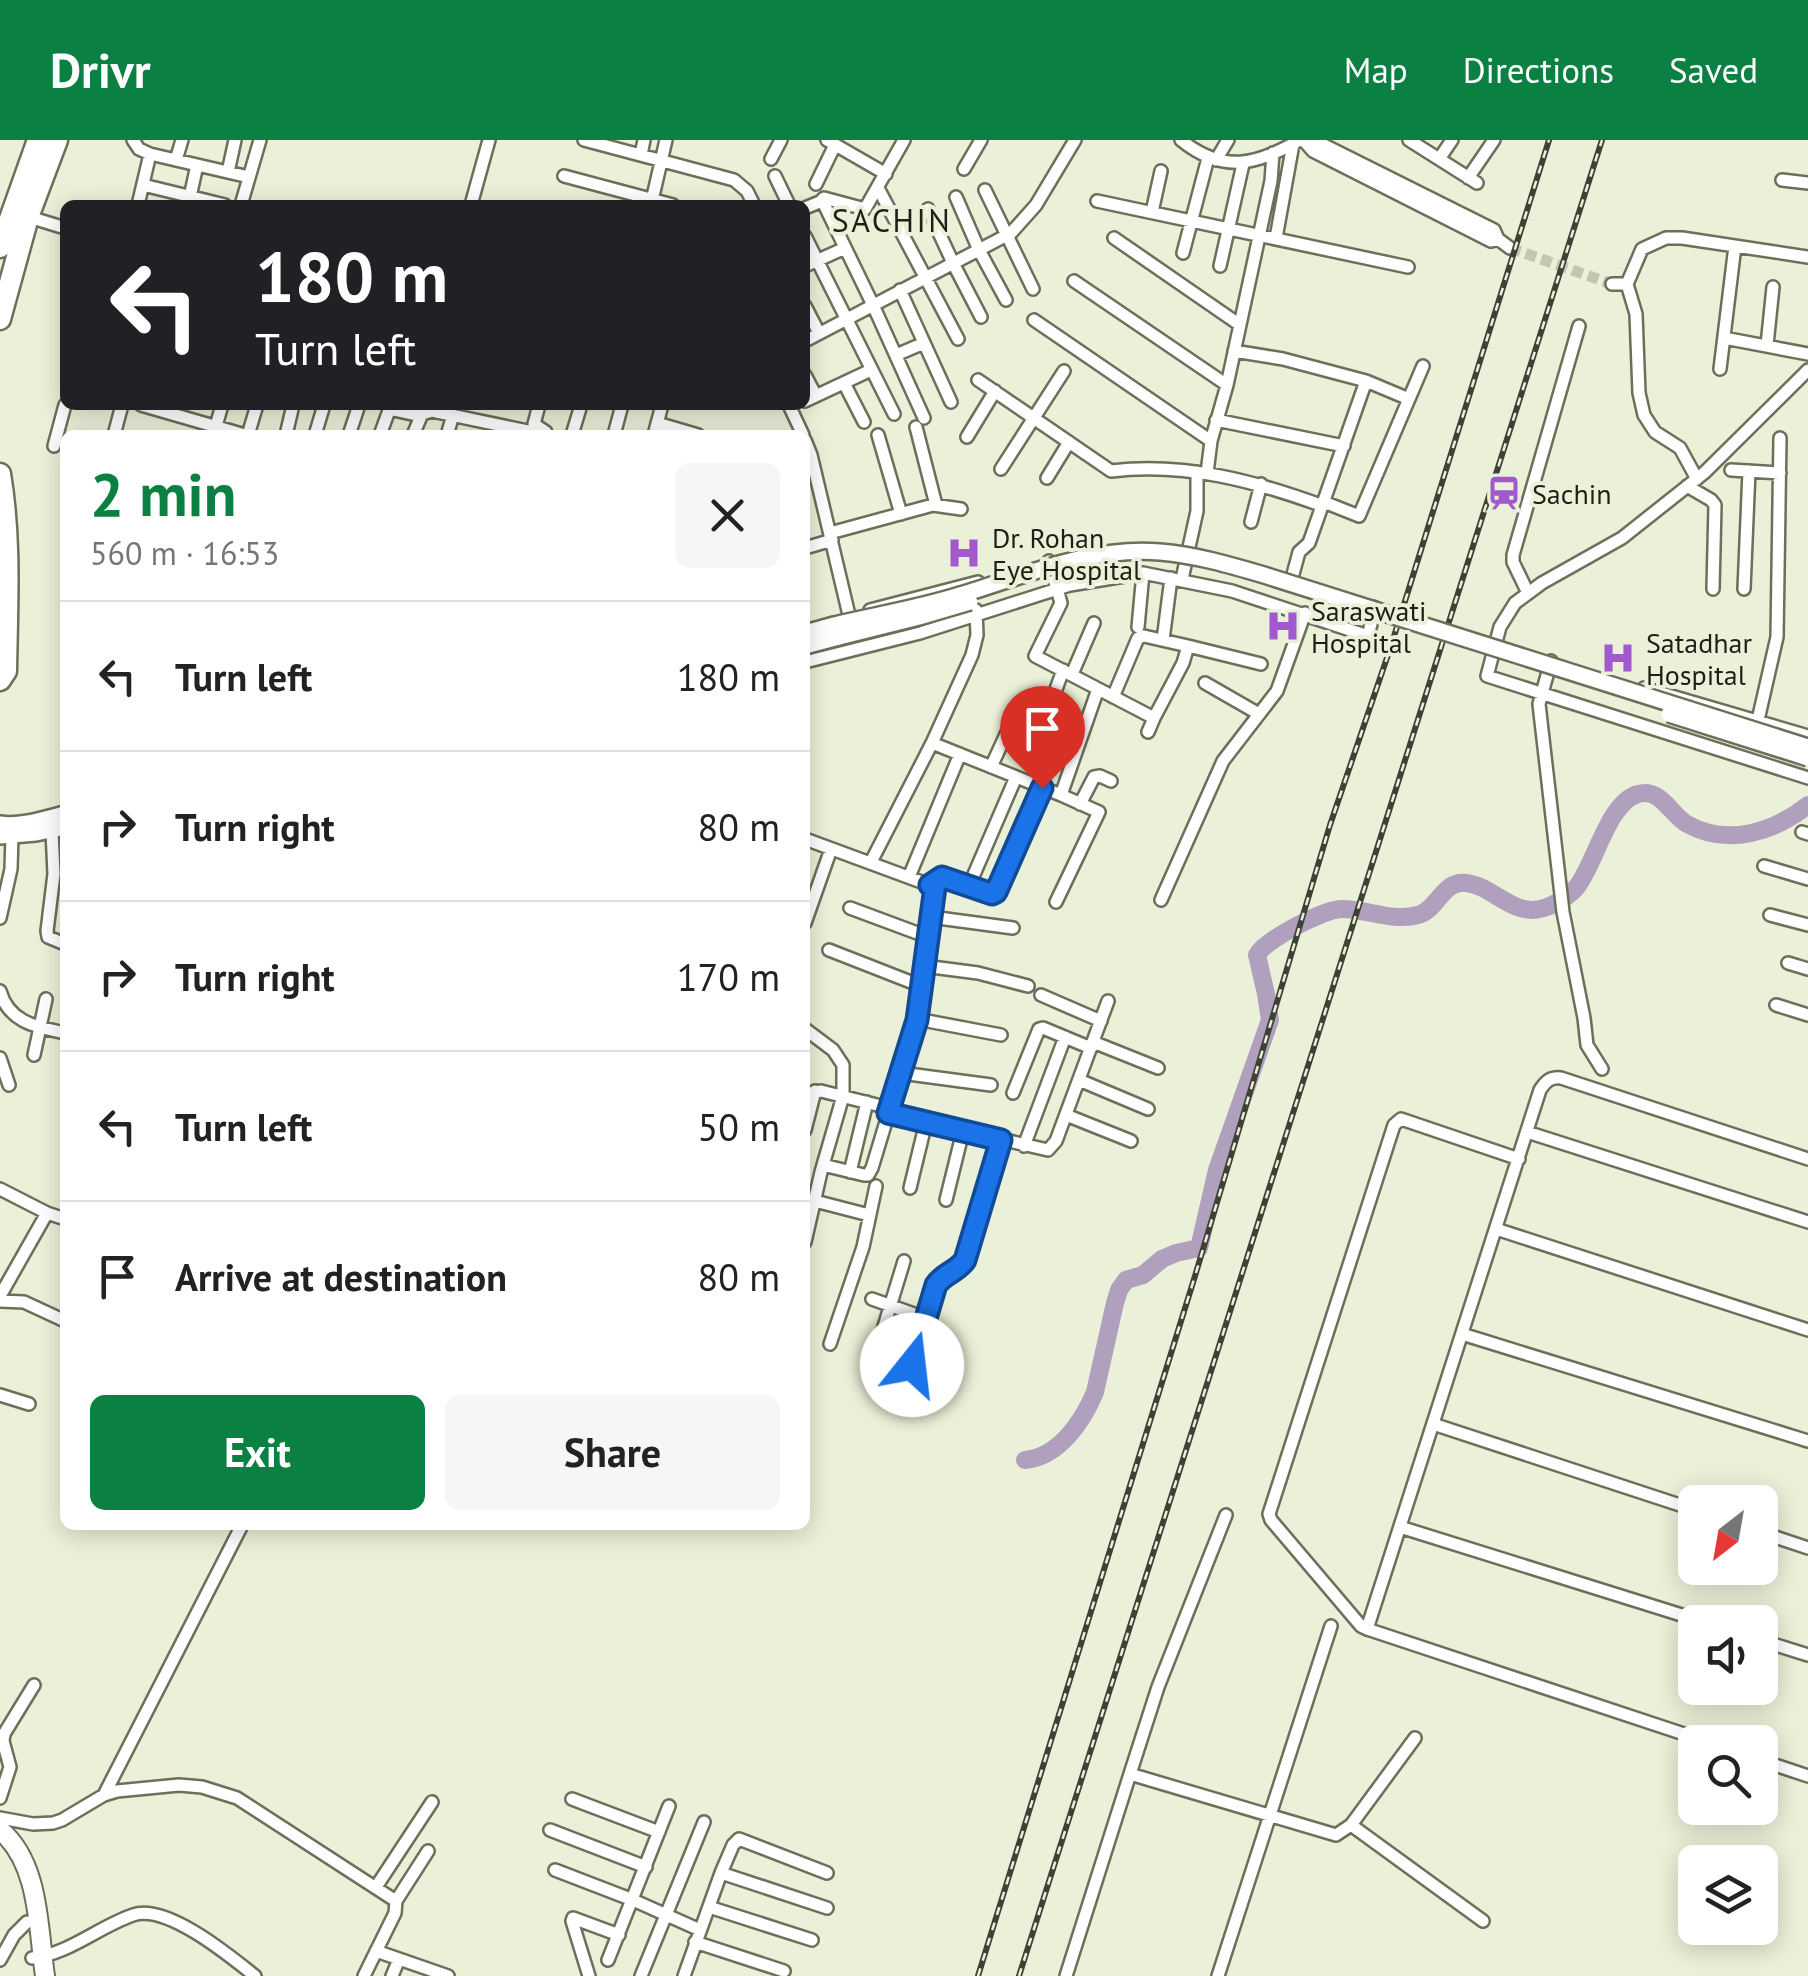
<!DOCTYPE html>
<meta charset="utf-8">
<style>
:root{--surface:#fff;--page:#f6f6f6;--text:#222;--muted:#767676;--line:#e0e0e0;--accent:#0b8043}
body{margin:0;font-family:"PT Sans",sans-serif;background:var(--page);color:var(--text);height:100vh;display:flex;flex-direction:column;font-size:38px;white-space:nowrap}
*{box-sizing:border-box;margin:0}
p{font-size:32px;color:var(--muted)}
.icon{flex:none;width:55px;height:55px;fill:none;stroke:currentColor;stroke-width:2;stroke-linecap:round;stroke-linejoin:round}
.map{position:relative;flex:1;overflow:hidden}
.panel{position:absolute;left:60px;top:290px;width:750px;height:1100px;display:flex;flex-direction:column;background:var(--surface);border-radius:15px;box-shadow:0 5px 25px #0003}
.panel>*{flex:none}
.guide{position:absolute;left:60px;top:60px;width:750px;height:210px;border-radius:15px;box-shadow:0 5px 25px #0003;background:#202124;color:#fff;overflow:hidden}
.needle{width:65px;rotate:211deg}
.tools{position:absolute;left:1678px;top:1345px;display:grid;gap:20px}
.tools a{display:grid;place-items:center;width:100px;height:100px;border-radius:15px;background:var(--surface);box-shadow:0 5px 25px #0003;font-size:50px}
.pin{position:absolute;display:grid;place-items:center;width:85px;height:85px;color:#fff;margin:-102px -42px;border-radius:50% 50% 50% 0;rotate:-45deg;box-shadow:0 0 10px #0007}
.pin .icon{rotate:45deg}
.me{position:absolute;width:110px;margin:-55px;rotate:16deg;stroke-linejoin:round;filter:drop-shadow(0 0 8px #0008)}
.turn{display:flex;align-items:center;gap:35px;height:210px;padding:0 30px;font-size:45px}
.turn .icon{width:130px;height:130px;stroke-width:2.5}
.turn b{display:block;font-size:70px;line-height:85px}
.round{display:grid;place-items:center;flex:none;width:105px;height:105px;border-radius:15px;background:var(--page)}
.head{display:flex;align-items:center;justify-content:space-between;height:170px;padding:0 30px}
h1{font-size:60px;font-weight:700;line-height:75px;color:var(--accent)}
.action{display:flex;gap:20px;margin-top:auto;padding:20px 30px}
.action a{flex:1;height:115px;border-radius:15px;background:var(--accent);color:#fff;font-size:40px;font-weight:700;line-height:115px;text-align:center}
.action a+a{background:var(--page);color:var(--text)}
ul{padding:0;list-style:none}
li{display:flex;align-items:center;gap:30px;height:150px;padding:0 30px;border-top:2px solid var(--line)}
li div{flex:1}
li b{display:block;font-size:38px}
li em{font-style:normal}
header{display:flex;align-items:center;gap:60px;box-sizing:border-box;height:140px;padding:0 50px;background:var(--accent);color:#fff}
header strong{font-size:48px}
nav{display:flex;gap:55px;margin-inline-start:auto;font-size:35px}
.map>svg:first-child{display:block}
</style>
<header>
<strong>Drivr</strong>
<nav><a>Map</a><a>Directions</a><a>Saved</a></nav>
</header>
<div class="map">
<svg width="1808" height="1836" viewBox="0 0 1808 1836">
<rect width="100%" height="100%" fill="#ebf1d8"/>
<g fill="none" stroke-linecap="round" stroke-linejoin="round">
<path stroke="#b0a0bd" stroke-width="18" d="M 1025,1320 C 1059,1317 1083,1281 1095,1252 L 1115,1163 L 1119,1150 L 1126,1140 L 1143,1135 L 1162,1119 L 1176,1113 L 1199,1108 L 1217,1030 L 1270,880 L 1266,854 L 1257,815 C 1265,800 1324,769 1342,769 C 1367,769 1392,782 1418,775 C 1438,770 1442,740 1466,743 C 1494,746 1513,778 1544,768 C 1554,765 1569,756 1576,748 C 1595,725 1608,662 1638,654 C 1660,647 1671,675 1687,684 C 1728,707 1774,692 1808,665"/>
<path stroke="#c2c7b1" stroke-width="11" stroke-dasharray="11 5.5" stroke-linecap="butt" d="M 1510,108 L 1612,144"/>
<g stroke="#6a705a" stroke-width="16">
<path id="street" d="M 133,0 L 139,9 L 150,14 L 249,37
M 584,0 L 734,40 L 747,51 L 754,65
M 827,0 L 886,34
M 904,0 L 865,69 L 824,58 L 822,60 L 873,165 L 924,278
M 1181,0 C 1223,34 1256,25 1300,0
M 1300,0 L 1316,1 L 1494,90 L 1498,99 L 1510,108
M 1409,0 L 1477,43
M 1305,2 L 1313,11 L 1491,101 L 1498,99
M 641,15 L 644,0
M 771,19 L 781,0
M 1439,19 L 1452,0
M 176,20 L 182,0
M 1216,20 L 1228,0
M 964,29 L 981,0
M 228,32 L 235,0
M 564,36 L 673,65
M 775,36 L 789,65
M 1468,38 L 1494,0
M 1782,40 L 1808,43
M 816,44 L 835,5
M 143,45 L 225,65
M 878,48 L 958,199
M 985,50 L 1033,149
M 190,57 L 197,25
M 956,57 L 979,110 L 1006,160
M 1097,61 L 1408,127
M 138,65 L 150,14
M 241,65 L 260,0
M 471,65 L 489,0
M 651,65 L 666,0
M 805,68 L 822,61
M 928,69 L 953,123 L 981,177
M 1152,72 L 1161,31
M 26,76 L 65,88
M 805,96 L 894,274
M 1114,98 L 1240,185
M 1276,98 L 1293,4
M 1183,113 L 1208,18
M 805,126 L 845,108
M 1220,126 L 1243,24
M 1074,141 L 1227,245
M 1612,144 L 1627,144 L 1642,109 L 1666,98 L 1682,98 L 1808,117
M 1627,144 L 1636,174 L 1639,253 L 1644,275 L 1655,292 L 1680,308 L 1697,339
M 900,150 L 951,262
M 805,166 L 819,193
M 1034,180 L 1211,301
M 1724,198 L 1808,214
M 805,201 L 1011,93 L 1036,65 L 1075,0
M 1767,205 L 1773,147
M 1234,211 L 1283,219 L 1366,241 L 1309,403 L 1299,412 L 1292,438
M 896,215 L 924,203
M 1720,229 L 1735,106
M 1808,230 L 1704,333 L 1622,398 L 1542,443 L 1515,463 L 1500,487 L 1487,536 L 1808,638
M 805,235 L 816,256
M 978,240 L 1111,331 C 1184,322 1255,341 1323,366
M 1366,241 L 1409,259
M 844,243 L 864,282
M 805,261 L 871,230
M 141,265 L 245,295
M 539,265 L 534,284 L 546,292
M 789,265 L 803,295
M 389,269 L 421,276
M 1216,280 L 1344,306
M 657,283 L 698,295
M 216,286 L 222,265
M 916,287 L 936,365
M 114,295 L 122,265
M 248,295 L 257,265
M 286,295 L 293,265
M 315,295 L 324,265
M 349,295 L 359,265
M 380,295 L 391,265
M 413,295 L 422,274 L 432,271 L 547,295
M 447,295 L 453,275
M 572,295 L 581,265
M 614,295 L 622,265
M 654,295 L 662,265
M 878,295 L 901,374
M 967,297 L 995,251
M 805,300 L 811,315 L 849,475
M 54,306 L 65,265
M 1001,329 L 1064,231
M 1731,330 L 1780,333
M 1207,333 L 1211,301 L 1227,245 L 1271,41 L 1273,13
M 1047,338 L 1069,302
M 1687,346 L 1711,360 L 1715,365 L 1713,449
M 1324,362 L 1359,376 L 1423,226
M 1251,382 L 1261,344
M 830,393 L 933,365 L 961,369
M 805,408 L 832,400
M 1049,421 L 1061,463 L 1035,516 L 1154,578 L 1148,592
M 1182,439 L 1197,371 L 1197,332
M 1744,449 L 1749,331
M 1528,453 L 1513,422 L 1513,415 L 1579,186
M 870,470 L 978,442
M 1138,487 L 1143,433
M 1163,500 L 1171,438
M 1188,506 L 1261,524
M 1551,521 L 1539,564 L 1563,772 L 1584,878 L 1587,905 L 1602,929
M 805,522 L 920,493 L 1070,445 L 1143,433 L 1232,451 L 1368,496 L 1375,468 L 1373,467
M 1072,534 L 1094,483
M 1205,543 L 1259,574
M 1644,548 L 1808,596
M 1113,557 L 1138,498 L 1144,496 L 1188,506 L 1183,523 L 1154,578
M 1758,580 L 1777,497 L 1780,298
M 932,603 L 1061,655
M 991,627 L 1019,566 L 1026,561 L 1051,563 L 1063,530
M 1080,664 L 1094,637 L 1100,636 L 1111,641
M 52,691 L 54,734 L 47,791 L 48,797 L 65,804
M 1802,692 L 1808,694
M 805,699 L 935,747 L 917,879 L 872,1028 L 868,1035 L 864,1035 L 823,1025
M 871,722 L 932,603 L 972,515 L 977,495 L 976,470
M 1764,726 L 1808,739
M 909,737 L 960,614
M 930,745 L 942,737 L 992,754 L 996,752 L 1042,648
M 969,746 L 1016,637
M 1161,760 L 1223,621 L 1277,551 L 1305,473
M 1056,762 L 1099,672 L 1061,655 L 1098,549
M 850,768 L 928,797
M 1770,775 L 1808,785
M 931,777 L 1013,788
M 0,778 L 11,729 L 12,695
M 805,783 L 831,709
M 829,810 L 921,846
M 1788,823 L 1808,829
M 924,826 L 978,833 L 1028,846
M 0,851 C 9,883 37,887 65,893
M 1041,855 L 1101,881
M 1776,865 L 1808,875
M 917,879 L 1001,895
M 805,889 L 833,910 L 843,925 L 843,956 L 821,1032 L 805,1102
M 1093,902 L 1158,928
M 34,915 L 46,859
M 0,918 L 9,945
M 901,933 L 991,945
M 1079,940 L 1148,969
M 1013,953 L 1039,889 L 1043,888 L 1091,908
M 805,954 L 821,951 L 889,968
M 888,973 L 1048,1010 L 1056,1001 L 1108,861
M 1066,975 L 1131,1001
M 805,990 L 815,951
M 1527,992 L 1808,1082
M 1024,1006 L 1065,897
M 850,1032 L 867,962
M 910,1048 L 926,982
M 0,1049 L 47,1073 L 65,1079
M 946,1060 L 963,991
M 815,1061 L 869,1075
M 1496,1089 L 1808,1190
M 0,1156 L 47,1073
M 872,1159 L 925,1178
M 0,1161 L 24,1162 L 65,1181
M 1462,1194 L 1808,1301
M 830,1204 L 863,1107 L 876,1046
M 875,1216 L 904,1121
M 912,1225 L 936,1145 C 944,1133 957,1132 965,1119 L 1001,1000
M 0,1255 L 29,1264
M 1433,1284 L 1695,1370
M 1226,1375 L 1158,1547 L 1130,1634 L 1336,1695 L 1351,1685 L 1415,1598
M 1400,1387 L 1704,1482
M 1760,1392 L 1808,1408
M 1367,1489 L 1361,1486 L 1271,1380 L 1269,1374 L 1394,985 L 1401,979 L 1519,1019
M 1760,1500 L 1808,1515
M 1708,1602 L 1367,1489 L 1540,950 C 1546,941 1550,937 1561,938 L 1808,1019
M 1760,1620 L 1808,1636
M 104,1655 L 242,1385
M 0,1658 L 10,1627 L 3,1601 L 4,1594 L 34,1545
M 572,1659 L 659,1692
M 0,1678 L 33,1684 L 53,1683 L 62,1680 L 104,1655 L 117,1651 L 179,1645 L 202,1647 L 237,1658 L 396,1761 L 428,1711
M 1351,1685 L 1483,1781
M 550,1690 L 646,1727
M 555,1730 L 633,1760 L 700,1790
M 721,1733 L 827,1768
M 376,1747 L 432,1662
M 709,1767 L 812,1800
M 695,1802 L 784,1831
M 376,1811 L 448,1836
M 32,1818 C 69,1814 98,1787 133,1775 C 166,1763 230,1816 255,1836
M 0,1820 L 14,1795 L 27,1782
M 608,1820 L 669,1666
M 364,1836 L 395,1773 L 396,1761
M 392,1836 L 399,1819
M 589,1836 L 572,1781 L 573,1778 L 619,1795
M 641,1836 L 704,1682
M 684,1836 L 721,1733 L 733,1705 L 739,1699 L 827,1733
M 1066,1836 L 1130,1634
M 1218,1836 L 1331,1486"/>
</g>
<g stroke="#6a705a" stroke-width="20">
<path id="secondary" d="M 805,493 L 834,485
M 805,506 L 839,497
M 0,684 C 22,687 44,679 65,674
M 0,696 L 36,693 L 65,687"/>
</g>
<g stroke="#6a705a" stroke-width="22">
<path id="primary" d="M 0,1690 C 40,1723 38,1789 45,1836"/>
</g>
<g stroke="#6a705a" stroke-width="25">
<path id="highway" d="M 0,107 L 38,0
M 0,179 L 28,77 L 57,0
M 0,334 C 11,399 7,465 6,531 L 0,540"/>
</g>
<use href="#street" stroke="#fff" stroke-width="11"/>
<use href="#secondary" stroke="#fff" stroke-width="15"/>
<use href="#primary" stroke="#fff" stroke-width="18"/>
<use href="#highway" stroke="#fff" stroke-width="20"/>
<g stroke="#3e4135" stroke-width="6">
<path id="rail" d="M 978,1836 L 1195,1136 L 1330,685 L 1391,506 L 1549,0
M 1019,1836 L 1602,0"/>
</g>
<use href="#rail" stroke="#ebf1d8" stroke-width="2.5" stroke-dasharray="8" stroke-linecap="butt"/>
<g stroke="#6a705a" stroke-width="20" stroke-linecap="butt">
<path id="secondary-bridge" d="M 834,485 C 876,475 919,468 960,455 C 1024,436 1091,406 1160,412 C 1196,415 1230,425 1264,435 L 1808,607
M 839,497 L 919,477 L 970,462
M 1669,574 L 1808,618"/>
</g>
<use href="#secondary-bridge" stroke="#fff" stroke-width="15"/>
</g>
<g fill="none" stroke-linecap="round" stroke-linejoin="round">
<g stroke="#114b97" stroke-width="25">
<path id="route" d="M 912,1225 L 936,1145 C 944,1133 957,1132 965,1120 L 1001,1000 L 888,973 L 917,880 L 935,747 L 930,745 L 942,737 L 992,754 L 996,752 L 1042,648"/>
</g>
<use href="#route" stroke="#1a73e8" stroke-width="18"/>
</g>
<defs>
<g id="station-bare" transform="scale(2.7)"><path d="M-3-6H3Q5-6 5-4V2Q5 4 3 4L4.5 6H3L1.5 4h-3L-3 6H-4.5L-3 4Q-5 4-5 2V-4Q-5-6-3-6ZM-3.5-4v3h7v-3ZM-3.5 1v1.5H-2V1ZM2 1v1.5H3.5V1Z" fill="#a159cd" stroke="#ebf1d8" stroke-width="2.5" paint-order="stroke"/></g>
<g id="hospital-bare" transform="scale(2.7)"><path d="M-5-5h3v3.5h4V-5h3V5h-3V1.5h-4V5h-3Z" fill="#a159cd" stroke="#ebf1d8" stroke-width="2.5" paint-order="stroke"/></g>
</defs>
<g fill-rule="evenodd">
<use href="#station-bare" x="1504" y="353"/>
<use href="#hospital-bare" x="964" y="413"/>
<use href="#hospital-bare" x="1283" y="486"/>
<use href="#hospital-bare" x="1618" y="518"/>
</g>
<g text-anchor="middle" dominant-baseline="central" stroke-width="8" stroke-linejoin="round" paint-order="stroke">
<g font-size="28" fill="#1e2017" stroke="#ebf1d8" text-anchor="start">
<text x="1532" y="353">Sachin</text>
<text x="992" y="397">Dr. Rohan<tspan x="992" dy="32">Eye Hospital</tspan></text>
<text x="1311" y="470">Saraswati<tspan x="1311" dy="32">Hospital</tspan></text>
<text x="1646" y="502">Satadhar<tspan x="1646" dy="32">Hospital</tspan></text>
</g>
<g font-size="32" letter-spacing="2.5" fill="#1e2017" stroke="#ebf1d8">
<text x="892" y="80">SACHIN</text>
</g>
</g>
</svg>
<div class="tools">
<a><svg class="needle" viewBox="-14 -14 28 28"><path d="M0-13l5 13h-10z" fill="#e53935"/><path d="M0 13l5-13h-10z" fill="#767676"/></svg></a>
<a><svg class="icon" aria-label="sound" viewBox="0 0 24 24"><path d="M4 9h4l5-4v14l-5-4H4zM17 9q2 3 0 6"/></svg></a>
<a><svg class="icon" aria-label="search" viewBox="0 0 24 24"><circle cx="10" cy="10" r="6"/><path d="M15 15l6 6"/></svg></a>
<a><svg class="icon" aria-label="layers" viewBox="0 0 24 24"><path d="M12 4l9 5-9 5-9-5zM3 14l9 5 9-5"/></svg></a>
</div>
<div class="pin" style="left:1042px;top:648px;background:#d93025"><svg class="icon" aria-label="arrive" viewBox="0 0 24 24"><path d="M6 21V4h12l-3 4 3 4H6"/></svg></div>
<svg class="me" style="left:912px;top:1225px" viewBox="-20 -20 40 40"><circle r="19" fill="#fff"/><path d="M0-13L10 11 0 6-10 11z" fill="#1a73e8"/></svg>
<div class="guide">
<div class="turn"><svg class="icon" aria-label="left" viewBox="0 0 24 24"><path d="M17 20v-9H6M10 6l-5 5 5 5"/></svg><div><b>180 m</b>Turn left</div></div>
</div>
<section class="panel">
<div class="head"><div><h1>2 min</h1><p>560 m · 16:53</p></div><a class="round"><svg class="icon" aria-label="close" viewBox="0 0 24 24"><path d="M6 6l12 12M18 6L6 18"/></svg></a></div>
<ul>
<li><svg class="icon" aria-label="left" viewBox="0 0 24 24"><path d="M17 20v-9H6M10 6l-5 5 5 5"/></svg><div><b>Turn left</b></div><em>180 m</em></li>
<li><svg class="icon" aria-label="right" viewBox="0 0 24 24"><path d="M7 20v-9h11M14 6l5 5-5 5"/></svg><div><b>Turn right</b></div><em>80 m</em></li>
<li><svg class="icon" aria-label="right" viewBox="0 0 24 24"><path d="M7 20v-9h11M14 6l5 5-5 5"/></svg><div><b>Turn right</b></div><em>170 m</em></li>
<li><svg class="icon" aria-label="left" viewBox="0 0 24 24"><path d="M17 20v-9H6M10 6l-5 5 5 5"/></svg><div><b>Turn left</b></div><em>50 m</em></li>
<li><svg class="icon" aria-label="arrive" viewBox="0 0 24 24"><path d="M6 21V4h12l-3 4 3 4H6"/></svg><div><b>Arrive at destination</b></div><em>80 m</em></li>
</ul>
<div class="action"><a>Exit</a><a>Share</a></div>
</section>
</div>
